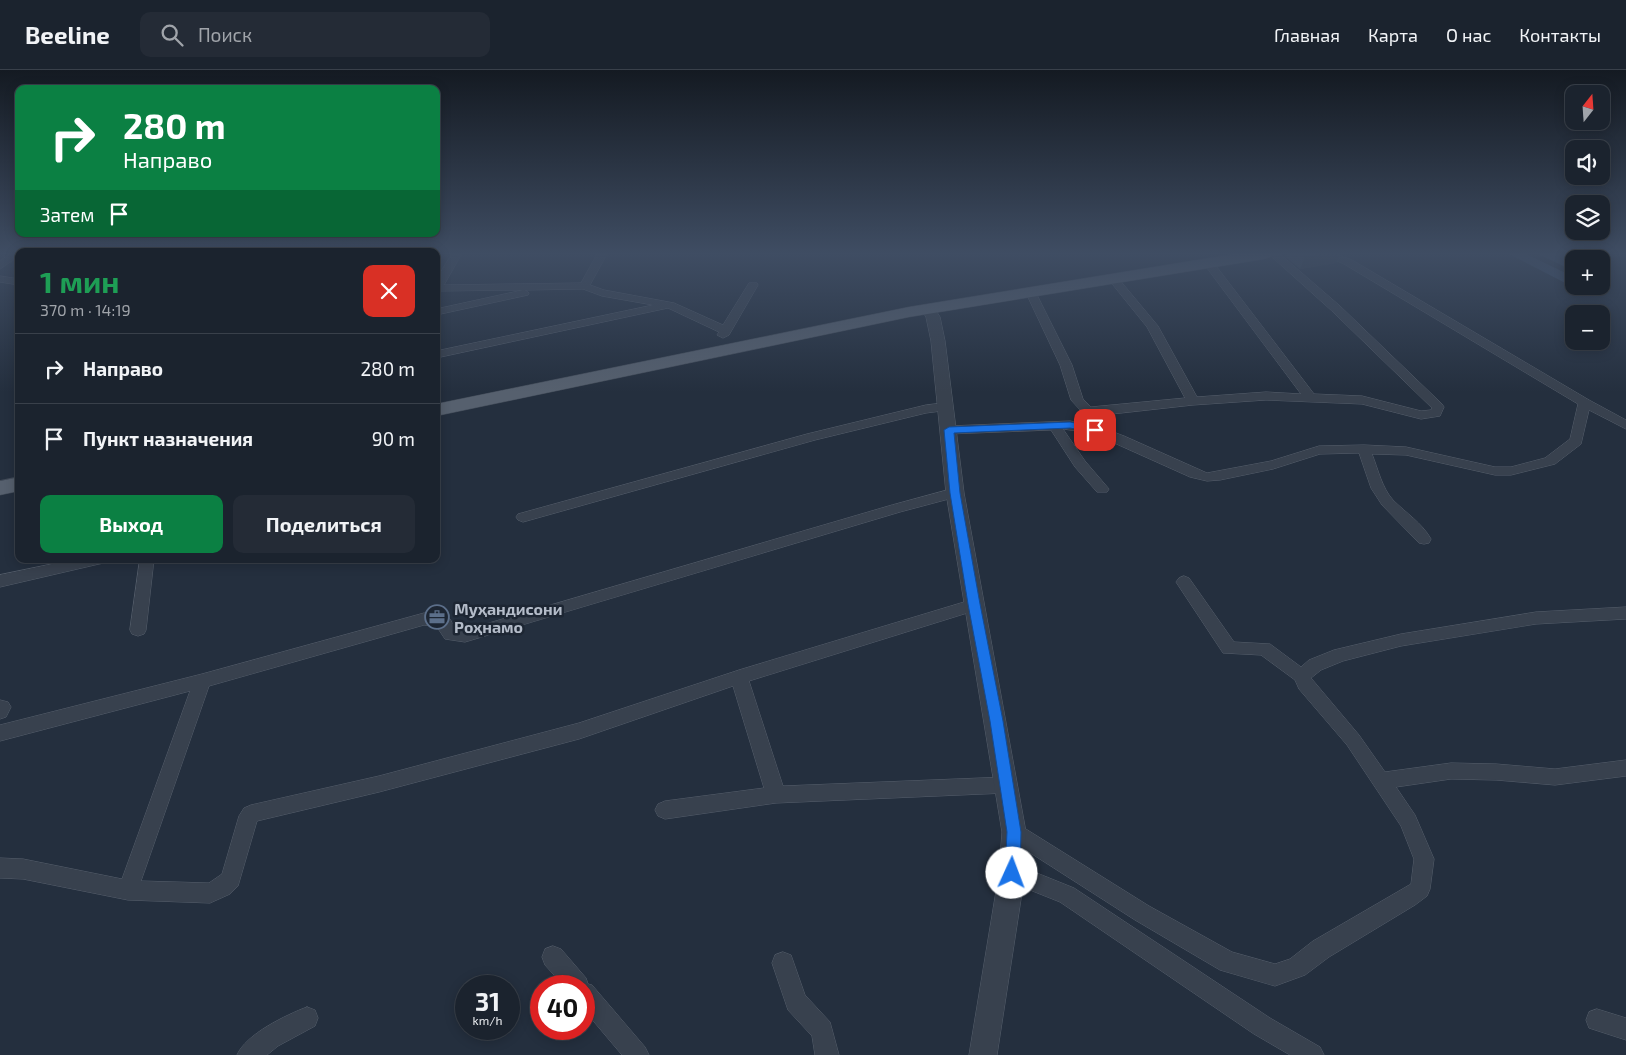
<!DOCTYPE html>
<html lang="ru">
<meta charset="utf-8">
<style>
:root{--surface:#1b232e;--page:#242b36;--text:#f1f3f6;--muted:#a0a4aa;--line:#39404a;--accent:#0b8043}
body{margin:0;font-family:"Exo 2",sans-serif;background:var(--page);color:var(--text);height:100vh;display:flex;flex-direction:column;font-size:19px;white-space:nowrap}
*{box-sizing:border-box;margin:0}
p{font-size:16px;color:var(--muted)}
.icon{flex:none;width:28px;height:28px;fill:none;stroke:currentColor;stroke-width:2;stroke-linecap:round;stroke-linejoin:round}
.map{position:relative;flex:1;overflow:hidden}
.side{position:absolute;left:15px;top:178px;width:425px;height:315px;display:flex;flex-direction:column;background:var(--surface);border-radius:10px;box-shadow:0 2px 12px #0003,0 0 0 1px var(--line)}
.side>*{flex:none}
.hud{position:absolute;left:15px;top:15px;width:425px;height:152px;border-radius:10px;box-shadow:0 2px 12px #0003,0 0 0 1px var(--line);background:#0b8043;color:#fff;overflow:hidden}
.needle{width:32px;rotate:17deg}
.controls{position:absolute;left:1565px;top:15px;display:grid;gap:10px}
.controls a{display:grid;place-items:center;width:45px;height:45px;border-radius:10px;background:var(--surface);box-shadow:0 2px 12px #0003,0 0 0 1px var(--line);font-size:25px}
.speed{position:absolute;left:455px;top:905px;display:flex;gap:10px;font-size:25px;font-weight:700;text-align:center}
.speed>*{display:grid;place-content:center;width:65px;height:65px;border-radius:50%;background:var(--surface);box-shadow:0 2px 12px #0003,0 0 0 1px var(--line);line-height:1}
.speed small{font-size:12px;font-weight:400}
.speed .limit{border:8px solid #d22;background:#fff;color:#111}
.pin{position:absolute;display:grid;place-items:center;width:42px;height:42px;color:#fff;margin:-21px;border-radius:10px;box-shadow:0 2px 8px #0006}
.me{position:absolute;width:55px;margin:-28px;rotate:2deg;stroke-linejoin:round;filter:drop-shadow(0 0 4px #0008)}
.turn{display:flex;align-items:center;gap:18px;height:105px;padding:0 25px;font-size:22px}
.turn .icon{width:65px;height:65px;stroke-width:2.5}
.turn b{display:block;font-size:35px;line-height:42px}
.then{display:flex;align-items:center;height:48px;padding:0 25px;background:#0003;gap:10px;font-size:19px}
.round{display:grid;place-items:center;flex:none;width:52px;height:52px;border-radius:10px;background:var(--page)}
.head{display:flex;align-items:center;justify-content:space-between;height:85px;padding:0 25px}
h1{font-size:30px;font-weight:700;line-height:38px;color:#1e9e55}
.cta{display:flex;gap:10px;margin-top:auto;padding:10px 25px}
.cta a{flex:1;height:58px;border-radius:10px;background:var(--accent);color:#fff;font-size:20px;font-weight:700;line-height:58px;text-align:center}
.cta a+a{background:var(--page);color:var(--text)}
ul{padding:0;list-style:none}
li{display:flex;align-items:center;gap:15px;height:70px;padding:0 25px;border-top:1px solid var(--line)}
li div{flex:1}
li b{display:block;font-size:19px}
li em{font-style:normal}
header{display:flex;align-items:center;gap:30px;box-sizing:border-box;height:70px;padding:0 25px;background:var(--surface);border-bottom:1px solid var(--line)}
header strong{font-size:24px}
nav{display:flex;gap:28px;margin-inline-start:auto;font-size:18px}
.search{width:350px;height:45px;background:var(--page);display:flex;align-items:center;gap:12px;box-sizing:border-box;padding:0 18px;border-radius:10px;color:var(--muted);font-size:19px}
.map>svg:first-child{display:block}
</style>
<header>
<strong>Beeline</strong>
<div class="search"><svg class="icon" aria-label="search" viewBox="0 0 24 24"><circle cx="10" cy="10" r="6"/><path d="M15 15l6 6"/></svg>Поиск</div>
<nav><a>Главная</a><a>Карта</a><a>О нас</a><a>Контакты</a></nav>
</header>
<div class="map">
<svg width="1626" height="985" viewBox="0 0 1626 985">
<rect width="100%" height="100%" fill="#242f3e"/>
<path fill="#394c67" d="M 1509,184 L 1526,184 L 1574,207 L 1574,216 L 1588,216 L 1577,219 Z
M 1538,184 L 1566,184 L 1577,189 L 1574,189 L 1574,201 Z"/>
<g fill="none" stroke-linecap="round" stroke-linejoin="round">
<g stroke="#565f6c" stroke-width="1">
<path id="minor" d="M 10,184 L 18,184 L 19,186 L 0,199 L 0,191 Z
M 452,184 L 461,185 L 444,215 L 581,213 L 597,184 L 607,184 L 590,215 L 604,220 L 674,233 L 723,255 L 749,213 L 757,213 L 758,215 L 729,265 L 723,268 L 717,265 L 719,262 L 668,238 L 436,288 L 436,281 L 653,235 L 602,226 L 583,219 L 525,220 L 529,223 L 528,225 L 436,245 L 436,239 L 523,220 L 436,221 L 436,210 Z
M 1269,184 L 1280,184 L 1340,236 L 1442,334 L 1444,337 L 1440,346 L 1421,349 L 1362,334 L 1266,330 L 1193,335 L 1094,346 L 1083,343 L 1071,330 L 1060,295 L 1026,223 L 1031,220 L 1036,223 L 1072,295 L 1083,329 L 1091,337 L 1185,328 L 1147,257 L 1109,210 L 1114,207 L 1118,208 L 1158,256 L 1197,327 L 1266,322 L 1301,324 L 1204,194 L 1209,191 L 1213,192 L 1314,324 L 1362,326 L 1421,341 L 1431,340 L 1432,338 L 1332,241 Z
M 1321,184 L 1336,184 L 1352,190 L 1589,330 L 1626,350 L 1626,359 L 1589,340 L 1581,374 L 1555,394 L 1511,405 L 1495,405 L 1406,385 L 1372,384 C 1378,399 1382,418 1393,430 C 1406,443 1422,453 1431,469 L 1429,473 L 1424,474 L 1419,473 L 1382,435 L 1371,418 L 1359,383 L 1320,384 L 1273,399 L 1220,410 L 1207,411 L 1190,407 L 1092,363 L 1063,359 L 1085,391 L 1109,419 L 1107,422 L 1097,422 L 1075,397 L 1051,360 L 949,364 L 943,360 L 949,356 L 1070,351 L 1100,357 L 1124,366 L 1207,403 L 1271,391 L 1319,376 L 1364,375 L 1406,377 L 1495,397 L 1511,397 L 1545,388 L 1570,369 L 1578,334 L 1344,194 Z
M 0,206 L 19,209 L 19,215 L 0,212 Z
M 945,333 L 951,337 L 949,340 L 926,343 L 815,370 L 523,452 L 518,450 L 516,447 L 518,444 L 807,364 L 926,335 Z
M 955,418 L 960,420 L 962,423 L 960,426 L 900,442 L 465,572 L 445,569 L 437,557 L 424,555 L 209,616 L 141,811 L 209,813 L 222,804 L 239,746 L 244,738 L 251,735 L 379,706 L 579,653 L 739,600 L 974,529 L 980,531 L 982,535 L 980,539 L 749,611 L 783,716 L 1006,707 L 1013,709 L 1015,715 L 1013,721 L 1006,723 L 776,733 L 665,749 L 658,746 L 655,740 L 658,734 L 665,731 L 764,718 L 733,616 L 579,669 L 379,722 L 257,751 L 238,816 L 230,824 L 210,833 L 128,830 L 23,809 L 0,808 L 0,788 L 23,789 L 122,809 L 190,621 L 0,671 L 0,655 L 202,604 L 424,543 L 438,544 L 450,549 L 456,560 L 465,560 L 892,435 Z
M 76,489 L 106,489 L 104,493 L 99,494 L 0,517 L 0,505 Z
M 140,489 L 154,489 L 146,560 L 144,564 L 138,566 L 132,564 L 130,560 Z
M 1184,506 L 1189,508 L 1234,572 L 1270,574 L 1301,597 L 1309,590 L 1334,580 L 1401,564 L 1536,542 L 1626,537 L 1626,549 L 1536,554 L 1401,576 L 1343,591 L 1321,600 L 1311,608 L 1359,665 L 1385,702 L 1451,693 L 1496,694 L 1555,699 L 1626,690 L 1626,706 L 1555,715 L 1496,710 L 1451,709 L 1396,717 L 1415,745 L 1434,789 L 1430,819 L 1427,826 L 1415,835 L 1329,887 L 1305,905 L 1275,916 L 1220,900 L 1135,850 L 1007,768 L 1004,762 L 1007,756 L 1014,753 L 1021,756 L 1149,836 L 1232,882 L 1275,894 L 1290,889 L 1313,871 L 1411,814 L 1414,789 L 1401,756 L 1347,675 L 1299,619 L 1295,610 L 1261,585 L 1223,583 L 1176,512 L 1179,508 Z
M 0,630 L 8,632 L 11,637 L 6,647 L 0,649 Z
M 1012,793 L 1074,818 L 1270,948 L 1320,977 L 1324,985 L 1290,985 L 1254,964 L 1060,832 L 1005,810 L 1002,803 L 1005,796 Z
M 553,876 L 561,879 L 586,908 L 588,914 L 592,915 L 645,977 L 649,985 L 622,985 L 584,940 L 584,916 L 564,916 L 545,895 L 542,887 L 545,879 Z
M 783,882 L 791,885 L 805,925 L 830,952 L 839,985 L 815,985 L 812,966 L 788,940 L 772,893 L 775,885 Z
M 307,937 L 315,940 L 318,948 L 315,956 L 278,976 L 267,985 L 237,985 C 246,964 286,945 307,937 Z
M 1597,939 L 1626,948 L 1626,970 L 1589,958 L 1586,950 L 1589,942 Z"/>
</g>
<g stroke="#565f6c" stroke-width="1">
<path id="tertiary" d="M 928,235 L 933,236 L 940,247 L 945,271 L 964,423 L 1026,762 L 1025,803 L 997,985 L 969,985 L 999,803 L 1002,762 L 946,423 L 931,271 L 926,247 L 921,239 Z"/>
</g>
<g stroke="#414a57" stroke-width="1">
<path id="primary" d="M 1234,184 L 1272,184 L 1270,187 L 1264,189 L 909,247 L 436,346 L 436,334 L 909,237 Z
M 19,407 L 19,421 L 0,425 L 0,411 Z"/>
</g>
<use href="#minor" fill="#38414e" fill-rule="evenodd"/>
<use href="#tertiary" fill="#38414e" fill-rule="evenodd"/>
<use href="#primary" fill="#56606e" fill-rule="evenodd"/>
</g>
<path fill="#3b4654" d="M 1287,184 L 1340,184 L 1336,193 L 1300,199 L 1286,187 Z"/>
<path fill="#303945" d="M 1325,184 L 1340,184 L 1336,193 L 1300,199 L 1305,187 Z"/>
<path fill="#455162" stroke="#303945" d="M 1301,184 L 1325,184 L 1305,187 Z"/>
<linearGradient id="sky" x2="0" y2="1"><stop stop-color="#141a22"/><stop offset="0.57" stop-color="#3f4d63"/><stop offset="1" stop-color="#3f4d63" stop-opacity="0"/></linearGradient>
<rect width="1626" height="322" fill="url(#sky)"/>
<path fill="#1a73e8" stroke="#114b97" d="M 1070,352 L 1098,358 L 1100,360 L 1095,363 L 1070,358 L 954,363 L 960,423 L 980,534 L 1003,651 L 1021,762 L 1020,803 L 1018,808 L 1012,810 L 1007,808 L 1005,803 L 1007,762 L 990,651 L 968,534 L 950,423 L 944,360 L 949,357 Z"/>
<defs>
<g id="office-ring" transform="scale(1.25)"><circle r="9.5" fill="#1d2633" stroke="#5c6f8a" stroke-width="1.5"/><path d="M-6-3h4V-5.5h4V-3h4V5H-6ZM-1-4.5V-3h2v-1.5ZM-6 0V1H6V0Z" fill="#5c6f8a"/></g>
</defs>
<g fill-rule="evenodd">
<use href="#office-ring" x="437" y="547"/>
</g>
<g text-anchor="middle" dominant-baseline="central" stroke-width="5" stroke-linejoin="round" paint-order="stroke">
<g font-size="16" font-weight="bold" fill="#b4bcc9" stroke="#1d2633" text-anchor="start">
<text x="454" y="538">Муҳандисони<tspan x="454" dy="18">Роҳнамо</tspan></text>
</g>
</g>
</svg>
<div class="controls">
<a><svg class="needle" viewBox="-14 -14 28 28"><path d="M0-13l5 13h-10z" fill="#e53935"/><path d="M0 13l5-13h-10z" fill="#a0a4aa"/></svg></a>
<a><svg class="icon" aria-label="sound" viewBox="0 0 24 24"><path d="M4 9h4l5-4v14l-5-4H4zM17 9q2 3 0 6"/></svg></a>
<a><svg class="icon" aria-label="layers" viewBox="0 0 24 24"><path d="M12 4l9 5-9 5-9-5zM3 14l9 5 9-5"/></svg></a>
<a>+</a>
<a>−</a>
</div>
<div class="speed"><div>31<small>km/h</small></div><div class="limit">40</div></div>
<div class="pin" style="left:1095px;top:360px;background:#d93025"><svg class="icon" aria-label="arrive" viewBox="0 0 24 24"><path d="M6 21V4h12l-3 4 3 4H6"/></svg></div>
<svg class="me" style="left:1012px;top:803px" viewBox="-20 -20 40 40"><circle r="19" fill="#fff"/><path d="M0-13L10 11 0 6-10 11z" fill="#1a73e8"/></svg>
<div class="hud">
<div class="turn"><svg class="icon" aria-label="right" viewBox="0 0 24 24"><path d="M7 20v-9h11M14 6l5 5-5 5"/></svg><div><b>280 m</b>Направо</div></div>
<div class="then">Затем<svg class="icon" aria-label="arrive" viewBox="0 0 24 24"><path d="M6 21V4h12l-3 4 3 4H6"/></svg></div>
</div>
<section class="side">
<div class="head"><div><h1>1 мин</h1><p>370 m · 14:19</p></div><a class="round" style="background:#d93025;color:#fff"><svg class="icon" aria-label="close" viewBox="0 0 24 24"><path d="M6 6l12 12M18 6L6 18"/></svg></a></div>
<ul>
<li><svg class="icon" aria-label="right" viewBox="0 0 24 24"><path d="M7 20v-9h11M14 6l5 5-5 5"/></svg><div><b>Направо</b></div><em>280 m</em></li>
<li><svg class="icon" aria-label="arrive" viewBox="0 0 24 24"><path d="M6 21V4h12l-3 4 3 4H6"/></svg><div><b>Пункт назначения</b></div><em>90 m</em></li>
</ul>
<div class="cta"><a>Выход</a><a>Поделиться</a></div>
</section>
</div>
